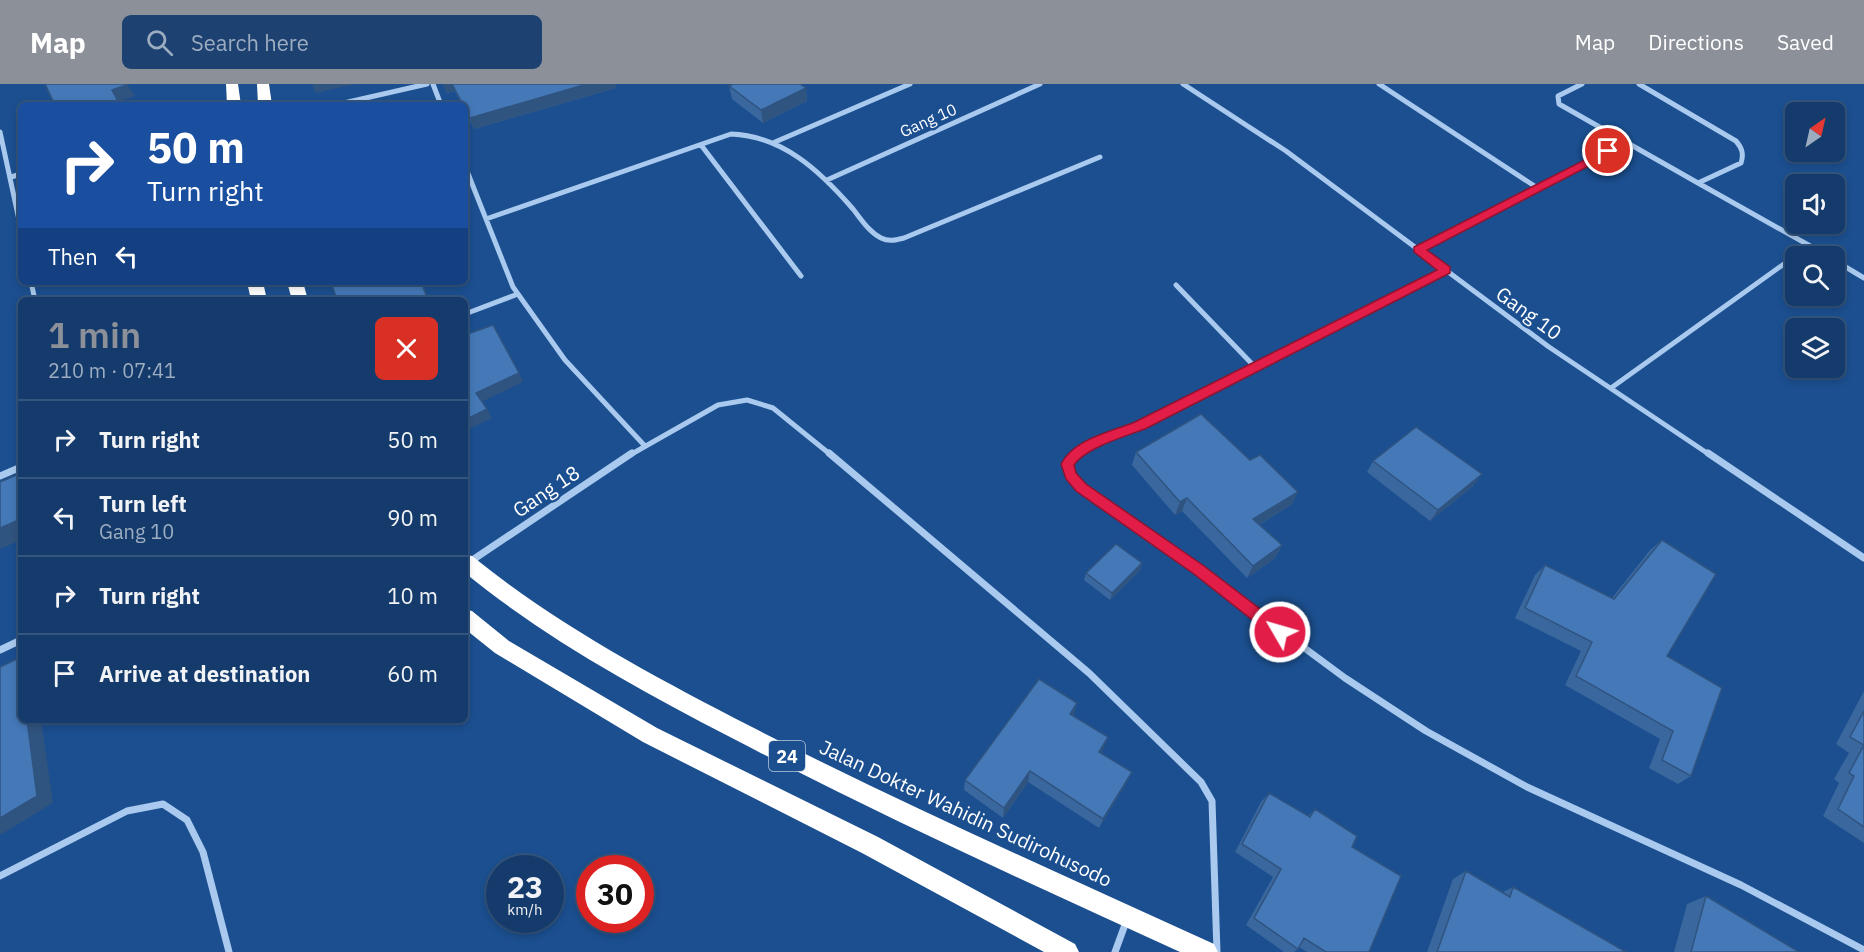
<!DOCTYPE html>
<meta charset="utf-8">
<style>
:root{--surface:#143b6b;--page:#1d4271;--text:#f1f3f6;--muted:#9dadc1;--line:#33557e;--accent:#8c9099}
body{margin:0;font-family:"IBM Plex Sans",sans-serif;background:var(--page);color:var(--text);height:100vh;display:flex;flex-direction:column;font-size:22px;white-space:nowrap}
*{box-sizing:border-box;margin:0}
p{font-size:20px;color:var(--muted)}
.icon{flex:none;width:33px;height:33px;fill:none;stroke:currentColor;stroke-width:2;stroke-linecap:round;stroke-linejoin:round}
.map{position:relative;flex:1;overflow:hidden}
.panel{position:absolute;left:18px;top:213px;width:450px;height:426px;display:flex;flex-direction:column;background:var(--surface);border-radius:9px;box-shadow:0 3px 9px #0003,0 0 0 2px var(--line)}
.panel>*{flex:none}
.guide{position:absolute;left:18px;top:18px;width:450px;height:183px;border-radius:9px;box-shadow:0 3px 9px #0003,0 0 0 2px var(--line);background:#1a4fa0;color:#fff;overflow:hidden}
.needle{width:39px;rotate:34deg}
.tools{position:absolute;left:1785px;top:18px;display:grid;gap:12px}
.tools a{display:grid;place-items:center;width:60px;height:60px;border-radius:9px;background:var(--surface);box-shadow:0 3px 9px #0003,0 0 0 2px var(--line);font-size:30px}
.speed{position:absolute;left:486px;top:771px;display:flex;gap:12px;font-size:30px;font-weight:700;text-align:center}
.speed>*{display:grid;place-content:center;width:78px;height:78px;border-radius:50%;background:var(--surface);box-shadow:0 3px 9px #0003,0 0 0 2px var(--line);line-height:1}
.speed small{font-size:15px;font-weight:400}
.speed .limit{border:9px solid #d22;background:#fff;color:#111}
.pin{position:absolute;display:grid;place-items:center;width:51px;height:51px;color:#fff;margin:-26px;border:3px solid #fff;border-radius:50%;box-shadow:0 2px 6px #0007}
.me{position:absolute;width:66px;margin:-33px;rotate:308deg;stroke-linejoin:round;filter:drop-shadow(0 0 4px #0008)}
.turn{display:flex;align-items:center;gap:21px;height:126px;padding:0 30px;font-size:27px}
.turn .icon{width:78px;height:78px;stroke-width:2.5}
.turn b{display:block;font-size:42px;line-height:51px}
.then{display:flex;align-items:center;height:57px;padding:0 30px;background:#0003;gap:12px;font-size:22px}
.round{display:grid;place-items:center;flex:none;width:63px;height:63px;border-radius:9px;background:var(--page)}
.overview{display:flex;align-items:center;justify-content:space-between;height:102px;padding:0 30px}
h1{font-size:36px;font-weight:600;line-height:45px;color:var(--accent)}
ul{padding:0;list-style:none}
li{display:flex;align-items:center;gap:18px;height:78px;padding:0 30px;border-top:2px solid var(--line)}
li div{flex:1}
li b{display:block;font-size:22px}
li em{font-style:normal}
header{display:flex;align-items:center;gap:36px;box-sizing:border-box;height:84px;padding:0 30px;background:var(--accent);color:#fff}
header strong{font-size:28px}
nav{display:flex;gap:33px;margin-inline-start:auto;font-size:21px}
.search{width:420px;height:54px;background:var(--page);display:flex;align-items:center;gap:15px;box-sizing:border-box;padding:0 21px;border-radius:9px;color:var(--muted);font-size:22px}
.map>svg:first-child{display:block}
</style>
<header>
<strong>Map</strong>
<div class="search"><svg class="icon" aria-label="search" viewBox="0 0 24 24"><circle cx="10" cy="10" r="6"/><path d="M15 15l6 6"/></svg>Search here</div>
<nav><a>Map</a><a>Directions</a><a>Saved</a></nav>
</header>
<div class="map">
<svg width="1864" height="868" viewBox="0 0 1864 868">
<rect width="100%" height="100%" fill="#1b4f8f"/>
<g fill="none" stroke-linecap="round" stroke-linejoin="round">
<path stroke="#a9c9ee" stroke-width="5" d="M 433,0 L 441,21
M 1183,0 L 1286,67 L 1549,263 L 1710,371
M 1379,0 L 1536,103
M 1582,0 L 1558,12 L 1559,20 L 1698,99
M 1639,0 L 1736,57 C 1742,64 1744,70 1741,79 L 1698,99 L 1828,172
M 335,21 L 427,0
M 0,48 L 21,145
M 775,58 L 910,0
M 701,61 L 801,192
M 465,82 L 513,203 L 565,276 L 644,361
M 11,93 L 21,90
M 827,96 L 1040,0
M 486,135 L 731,50 C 783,52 820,87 853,125 C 861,135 869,148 881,154 C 889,158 896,156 904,154 L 1100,73
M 1418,166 L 1626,58
M 1834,176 L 1864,194
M 31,198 L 35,216
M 1176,201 L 1255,283
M 465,230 L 518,210
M 1611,304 L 1809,162
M 630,371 L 718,321 L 747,316 L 773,324 L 831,371
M 1076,371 L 1100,356 L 1140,341 L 1446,186"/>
<path stroke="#a9c9ee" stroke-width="7" d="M 829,369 L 1089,589 L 1201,698 L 1212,717 L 1217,868
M 1078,369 L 1067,380 L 1070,391 L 1081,404 L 1199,486 L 1345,594 L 1426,647 L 1527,703 L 1741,801 L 1864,866
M 1708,369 L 1864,474
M 0,392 L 21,383
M 468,479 L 632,369
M 0,566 L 21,556
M 0,792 L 127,727 L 163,720 L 187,736 L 203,768 L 229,868
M 1115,868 L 1126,838"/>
<path fill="#fff" fill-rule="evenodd" d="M 226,0 L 238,0 L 241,21 L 227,21 Z
M 257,0 L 269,0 L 272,21 L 258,21 Z
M 247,198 L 263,198 L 267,216 L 251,216 Z
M 287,198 L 303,198 L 308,216 L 292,216 Z
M 465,470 L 472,472 C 557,541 653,592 750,642 C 902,720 1059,789 1214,860 L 1218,868 L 1180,868 C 1029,799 877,730 730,653 C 638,605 546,555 465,489 Z
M 465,525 L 472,527 L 509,557 L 657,644 L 878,753 L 1075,860 L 1079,868 L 1044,868 L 862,769 L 643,658 L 495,569 L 465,545 Z"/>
</g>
<path fill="#3a679d" d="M 443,0 L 615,0 L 616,4 L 474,45 L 465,26 L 465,21 L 462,21 L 455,7 L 447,9 Z
M 729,2 L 806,4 L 807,17 L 763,39 L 732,15 Z
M 1136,368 L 1298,408 L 1291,421 L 1259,441 L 1282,461 L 1275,474 L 1247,494 L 1182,427 L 1175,431 L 1132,381 Z
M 1373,377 L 1473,402 L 1430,437 L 1367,388 Z
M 1662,456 L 1667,572 L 1691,692 L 1678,700 L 1649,684 L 1660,655 L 1565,601 L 1581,567 L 1515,534 L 1535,491 L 1545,481 L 1612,514 L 1650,466 Z
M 1142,479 L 1140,486 L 1110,516 L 1084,496 L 1086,489 Z
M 1864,607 L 1864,759 L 1823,732 L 1839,699 L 1834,695 L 1849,669 L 1836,660 Z
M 1074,631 L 1073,632 L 1108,653 L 1100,669 L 1132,688 L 1127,698 L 1099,744 L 1028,698 L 1003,734 L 964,706 L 965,696 Z
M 1269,709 L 1308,732 L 1315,725 L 1352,763 L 1369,868 L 1307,868 L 1299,863 L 1298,865 L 1294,868 L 1284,868 L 1246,841 L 1273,793 L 1235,768 L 1261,718 Z
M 1466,787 L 1503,808 L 1513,803 L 1626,868 L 1427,868 L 1453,795 Z
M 1706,812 L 1799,868 L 1674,868 L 1687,820 Z"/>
<path fill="#305480" d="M 126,0 L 127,0 L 135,12 L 120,17 L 122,21 L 120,21 L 112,6 Z
M 315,0 L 355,0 L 316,9 L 312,1 Z
M 443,0 L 452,0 L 455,7 L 447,9 Z
M 587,0 L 615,0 L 616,4 L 474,45 L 470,34 Z
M 806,4 L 807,17 L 763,39 L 761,26 Z
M 421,198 L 422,198 L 429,216 L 428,216 Z
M 519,289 L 523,298 L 481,318 L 476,309 Z
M 487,325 L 492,334 L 465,347 L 465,336 Z
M 1482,390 L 1473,402 L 1430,437 L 1438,426 Z
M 1298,408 L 1291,421 L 1247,448 L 1253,435 Z
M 1187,414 L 1182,427 L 1175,431 L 1180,418 Z
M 21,435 L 21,456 L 0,465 L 0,444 Z
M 1282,461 L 1275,474 L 1247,494 L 1253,482 Z
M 1142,479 L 1140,486 L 1110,516 L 1112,509 Z
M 1077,619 L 1074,631 L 1067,641 L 1070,630 Z
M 27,636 L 41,636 L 53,719 L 0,751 L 0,734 Z
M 1108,653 L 1104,664 L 1095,679 L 1099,668 Z
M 1030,687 L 1028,698 L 1003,734 L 1004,724 Z
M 1132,688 L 1127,698 L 1099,744 L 1103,735 Z"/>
<path fill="#4478b7" stroke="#305480" stroke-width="1.5" d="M 45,0 L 126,0 L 127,1 L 112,6 L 120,21 L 55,21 Z
M 452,0 L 587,0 L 470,34 L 465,25 L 465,21 L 463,21 Z
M 733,0 L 800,0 L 806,4 L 761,26 L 729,2 Z
M 331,198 L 421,198 L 428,216 L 337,216 Z
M 493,241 L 519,289 L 476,309 L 487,325 L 465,336 L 465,251 Z
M 1201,330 L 1250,376 L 1260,371 L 1298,408 L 1253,435 L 1282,461 L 1253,482 L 1187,414 L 1180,418 L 1136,368 Z
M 1416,343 L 1482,390 L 1438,426 L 1373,377 Z
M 21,389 L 21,435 L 0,444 L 0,398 Z
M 1662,456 L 1716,490 L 1667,572 L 1722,604 L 1691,692 L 1662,676 L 1673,647 L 1576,592 L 1592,558 L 1525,524 L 1545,481 L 1614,515 Z
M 1116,460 L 1142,479 L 1112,509 L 1086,489 Z
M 21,573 L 21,636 L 27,636 L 37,712 L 0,734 L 0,583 Z
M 1039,595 L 1077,619 L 1070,630 L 1108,653 L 1099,668 L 1132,688 L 1103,735 L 1030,687 L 1004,724 L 965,696 Z
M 1864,627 L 1864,743 L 1838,725 L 1854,692 L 1849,689 L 1864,661 L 1850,653 Z
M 1269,709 L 1310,733 L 1315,725 L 1357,752 L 1352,763 L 1401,792 L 1369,868 L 1326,868 L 1304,854 L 1298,865 L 1254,834 L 1281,785 L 1242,760 Z
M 1466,787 L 1510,813 L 1513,803 L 1626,868 L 1437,868 Z
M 1706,812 L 1799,868 L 1691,868 Z"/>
<path fill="#e11d48" stroke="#92132f" stroke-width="1.5" d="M 1608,64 L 1613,67 L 1612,70 L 1427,166 L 1450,183 L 1450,189 L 1145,345 C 1126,352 1085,364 1074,381 L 1076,389 L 1086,400 L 1204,482 L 1285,544 L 1287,548 L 1285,553 L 1280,555 L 1274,553 L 1194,490 L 1076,407 L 1066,395 L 1061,380 C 1074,355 1110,348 1135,338 L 1437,186 L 1414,168 L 1414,163 Z"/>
<g text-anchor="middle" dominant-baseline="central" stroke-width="5" stroke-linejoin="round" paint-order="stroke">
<g font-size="16" fill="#fff" stroke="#1b4f8f">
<text transform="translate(928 36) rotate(-24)">Gang 10</text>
</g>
<rect fill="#1b4f8f" stroke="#bbcadd" stroke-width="1.5" x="769" y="657" width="36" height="30" rx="4.5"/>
<g font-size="18" font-weight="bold" fill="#fff">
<text x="787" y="672">24</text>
</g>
<g font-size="20" fill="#fff" stroke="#1b4f8f">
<text transform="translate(1529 229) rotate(36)">Gang 10</text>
<text transform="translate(546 407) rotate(-34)">Gang 18</text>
<text transform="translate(966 729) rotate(25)">Jalan Dokter Wahidin Sudirohusodo</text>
</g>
</g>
</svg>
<div class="tools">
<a><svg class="needle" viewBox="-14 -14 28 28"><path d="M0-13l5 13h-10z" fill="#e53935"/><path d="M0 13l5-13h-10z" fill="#9dadc1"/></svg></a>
<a><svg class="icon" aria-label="sound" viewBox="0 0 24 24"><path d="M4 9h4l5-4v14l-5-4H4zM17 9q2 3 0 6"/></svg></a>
<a><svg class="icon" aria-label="search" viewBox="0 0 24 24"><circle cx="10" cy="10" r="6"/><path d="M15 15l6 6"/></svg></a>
<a><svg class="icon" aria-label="layers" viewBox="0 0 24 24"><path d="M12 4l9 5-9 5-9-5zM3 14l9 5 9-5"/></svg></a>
</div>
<div class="speed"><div>23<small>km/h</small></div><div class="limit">30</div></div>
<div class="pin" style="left:1608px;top:67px;background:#d93025"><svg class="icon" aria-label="arrive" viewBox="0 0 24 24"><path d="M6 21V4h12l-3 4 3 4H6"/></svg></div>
<svg class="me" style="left:1280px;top:548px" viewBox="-20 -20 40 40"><circle r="17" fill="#e11d48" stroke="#fff" stroke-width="3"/><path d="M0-11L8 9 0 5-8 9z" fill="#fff"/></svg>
<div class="guide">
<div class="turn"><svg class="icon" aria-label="right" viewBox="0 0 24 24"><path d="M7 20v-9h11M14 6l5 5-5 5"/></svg><div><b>50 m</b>Turn right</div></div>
<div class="then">Then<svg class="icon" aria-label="left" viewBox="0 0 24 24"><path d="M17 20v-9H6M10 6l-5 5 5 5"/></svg></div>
</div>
<section class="panel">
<div class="overview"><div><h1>1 min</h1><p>210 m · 07:41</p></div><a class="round" style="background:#d93025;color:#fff"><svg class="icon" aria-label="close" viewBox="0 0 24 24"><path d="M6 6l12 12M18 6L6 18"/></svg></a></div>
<ul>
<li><svg class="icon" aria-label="right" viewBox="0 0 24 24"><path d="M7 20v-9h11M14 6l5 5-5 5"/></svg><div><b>Turn right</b></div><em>50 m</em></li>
<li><svg class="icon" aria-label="left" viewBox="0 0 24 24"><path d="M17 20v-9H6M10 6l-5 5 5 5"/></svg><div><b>Turn left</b><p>Gang 10</p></div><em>90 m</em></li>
<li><svg class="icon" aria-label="right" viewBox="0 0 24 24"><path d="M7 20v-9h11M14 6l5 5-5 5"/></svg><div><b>Turn right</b></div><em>10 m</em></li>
<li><svg class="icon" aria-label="arrive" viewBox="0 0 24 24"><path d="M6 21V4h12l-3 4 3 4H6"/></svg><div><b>Arrive at destination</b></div><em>60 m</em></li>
</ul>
</section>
</div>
